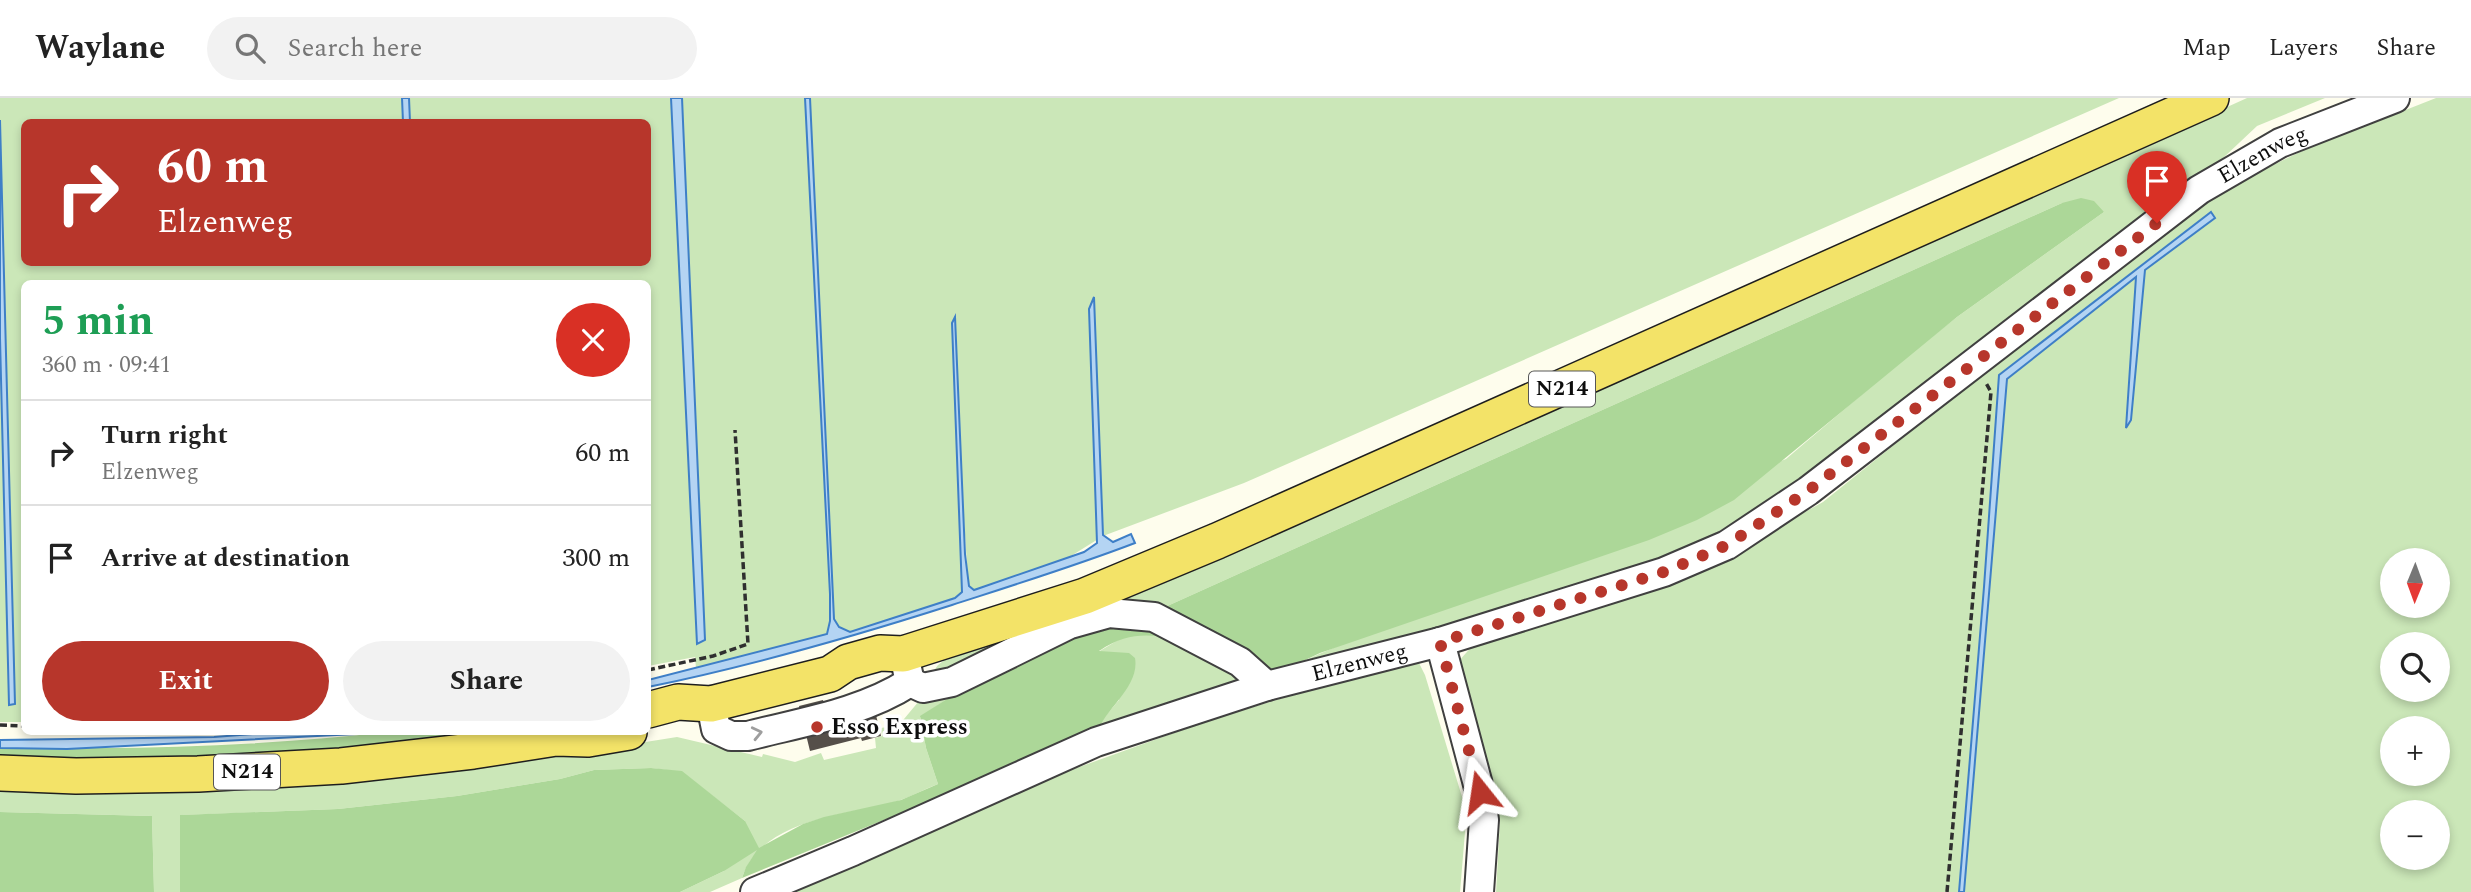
<!DOCTYPE html>
<meta charset="utf-8">
<style>
:root{--surface:#fff;--page:#f2f2f2;--text:#222;--muted:#767676;--line:#e0e0e0;--accent:#b7362b}
body{margin:0;font-family:Spectral,serif;background:var(--page);color:var(--text);height:100vh;display:flex;flex-direction:column;font-size:26px;white-space:nowrap}
*{box-sizing:border-box;margin:0}
p{font-size:23px;color:var(--muted)}
.icon{flex:none;width:38px;height:38px;fill:none;stroke:currentColor;stroke-width:2;stroke-linecap:round;stroke-linejoin:round}
.map{position:relative;flex:1;overflow:hidden}
.side{position:absolute;left:21px;top:182px;width:630px;height:455px;display:flex;flex-direction:column;background:var(--surface);border-radius:10px;box-shadow:0 4px 10px #0003}
.side>*{flex:none}
.banner{position:absolute;left:21px;top:21px;width:630px;height:147px;border-radius:10px;box-shadow:0 4px 10px #0003;background:#b7362b;color:#fff;overflow:hidden}
.needle{width:46px;rotate:181deg}
.tools{position:absolute;left:2380px;top:450px;display:grid;gap:14px}
.tools a{display:grid;place-items:center;width:70px;height:70px;border-radius:50%;background:var(--surface);box-shadow:0 4px 10px #0003;font-size:35px}
.pin{position:absolute;display:grid;place-items:center;width:60px;height:60px;color:#fff;margin:-72px -30px;border-radius:50% 50% 50% 0;rotate:-45deg;box-shadow:0 0 7px #0007}
.pin .icon{rotate:45deg}
.me{position:absolute;width:77px;margin:-38px;rotate:345deg;stroke-linejoin:round;filter:drop-shadow(0 0 5px #0008)}
.turn{display:flex;align-items:center;gap:24px;height:147px;padding:0 21px;font-size:32px}
.turn .icon{width:91px;height:91px;stroke-width:2.5}
.turn b{display:block;font-size:49px;line-height:60px}
.round{display:grid;place-items:center;flex:none;width:74px;height:74px;border-radius:37px;background:var(--page)}
.head{display:flex;align-items:center;justify-content:space-between;height:119px;padding:0 21px}
h1{font-size:42px;font-weight:700;line-height:52px;color:#1e9e55}
.primary-button{display:flex;gap:14px;margin-top:auto;padding:14px 21px}
.primary-button a{flex:1;height:80px;border-radius:42px;background:var(--accent);color:#fff;font-size:28px;font-weight:700;line-height:80px;text-align:center}
.primary-button a+a{background:var(--page);color:var(--text)}
ul{padding:0;list-style:none}
li{display:flex;align-items:center;gap:21px;height:105px;padding:0 21px;border-top:2px solid var(--line)}
li div{flex:1}
li b{display:block;font-size:26px}
li em{font-style:normal}
header{display:flex;align-items:center;gap:42px;box-sizing:border-box;height:98px;padding:0 35px;background:var(--surface);border-bottom:2px solid var(--line)}
header strong{font-size:33px}
nav{display:flex;gap:38px;margin-inline-start:auto;font-size:24px}
.search{width:490px;height:63px;background:var(--page);display:flex;align-items:center;gap:18px;box-sizing:border-box;padding:0 24px;border-radius:38px;color:var(--muted);font-size:26px}
.map>svg:first-child{display:block}
</style>
<header>
<strong>Waylane</strong>
<div class="search"><svg class="icon" aria-label="search" viewBox="0 0 24 24"><circle cx="10" cy="10" r="6"/><path d="M15 15l6 6"/></svg>Search here</div>
<nav><a>Map</a><a>Layers</a><a>Share</a></nav>
</header>
<div class="map">
<svg width="2471" height="794" viewBox="0 0 2471 794">
<rect width="100%" height="100%" fill="#fefded"/>
<path fill="#cbe7b8" fill-rule="evenodd" d="M 0,0 L 805,0 L 830,496 L 830,523 L 827,536 L 696,570 L 695,559 L 648,568 L 648,186 L 24,186 L 24,624 L 0,624 ZM 24,24 L 648,24 L 648,164 L 24,164 Z
M 810,0 L 2119,0 L 1244,385 L 1103,438 L 1055,468 L 969,497 L 954,270 L 963,494 L 955,500 L 850,534 L 839,530 L 834,521 Z
M 2247,0 L 2325,0 L 2257,28 L 2204,78 L 2167,101 L 2067,176 L 1856,344 L 1781,397 L 1697,446 L 1650,469 L 1506,512 L 1276,576 L 1319,556 L 1786,361 L 1900,264 L 1957,219 L 2104,114 L 2062,105 L 1154,514 L 1103,505 L 1885,164 Z
M 2436,0 L 2471,0 L 2471,794 L 1496,794 L 1500,724 L 1460,594 L 1458,564 L 1474,546 L 1758,440 L 1823,404 L 2171,124 L 2232,87 L 2304,52 ZM 2392,462 L 2438,462 L 2438,508 L 2392,508 ZM 2392,546 L 2438,546 L 2438,592 L 2392,592 ZM 2392,630 L 2438,630 L 2438,676 L 2392,676 ZM 2392,714 L 2438,714 L 2438,760 L 2392,760 Z
M 1061,523 L 927,582 L 938,567 L 950,558 Z
M 1147,536 L 1175,540 L 1231,572 L 1239,581 L 1237,589 L 1097,635 L 1102,622 L 1119,602 L 1098,554 L 1125,538 Z
M 1400,564 L 1419,565 L 1425,577 L 1463,702 L 1465,734 L 1460,794 L 776,794 L 1010,694 L 1204,624 Z
M 955,596 L 920,619 L 926,650 L 938,686 C 925,691 912,698 898,703 C 846,718 762,720 742,780 L 710,794 L 680,794 L 724,773 L 745,723 L 682,674 L 651,670 L 594,672 L 560,681 L 457,698 L 338,711 L 181,717 L 180,794 L 154,794 L 152,718 L 0,714 L 0,687 L 465,662 L 514,665 L 677,639 L 762,659 L 763,656 L 795,664 L 821,655 L 824,662 L 876,650 L 875,640 L 882,638 L 881,630 L 899,627 L 924,597 Z"/>
<path fill="#acd798" d="M 2081,100 L 2094,103 L 2104,114 L 1957,219 L 1734,402 L 1697,422 L 1649,442 L 1320,555 L 1276,576 L 1154,514 L 2062,105 Z
M 1127,524 L 1175,540 C 1143,536 1127,535 1099,553 L 1129,555 L 1135,560 C 1140,589 1105,610 1097,635 L 742,780 L 746,769 L 757,752 L 724,773 L 680,794 L 180,794 L 180,717 L 338,711 L 457,698 L 560,681 L 594,672 L 651,670 L 682,673 L 745,723 L 759,750 L 803,726 L 824,719 L 901,702 L 938,686 L 926,650 L 920,618 L 955,596 L 1092,530 Z
M 388,634 L 496,634 L 454,641 L 250,658 L 0,665 L 0,648 C 130,653 259,648 388,634 Z
M 0,714 L 152,718 L 154,794 L 0,794 Z"/>
<path fill="#b4d4f3" stroke="#3e7fc7" stroke-width="2" d="M 402,0 L 409,0 L 410,24 L 403,24 Z
M 671,0 L 682,0 L 705,542 L 697,546 Z
M 805,0 L 810,0 L 834,521 L 839,529 L 850,534 L 955,500 L 962,494 L 952,225 L 955,219 L 965,456 L 969,488 L 974,492 L 1084,454 L 1097,445 L 1089,211 L 1094,199 L 1103,437 L 1113,444 L 1131,436 L 1135,445 C 1075,468 1014,487 952,507 C 852,539 751,568 648,589 L 648,582 L 827,536 L 830,523 L 830,496 Z
M 0,22 L 15,606 L 9,607 L 0,240 Z
M 2211,114 L 2215,120 L 2145,172 L 2131,322 L 2126,330 L 2136,179 L 2007,281 L 1964,794 L 1959,794 L 1984,489 L 1999,277 Z
M 281,634 L 395,634 L 67,651 L 0,650 L 0,642 L 214,639 Z"/>
<path fill="#554f49" d="M 823,602 L 829,626 L 876,617 L 881,638 L 862,643 L 861,640 L 810,653 L 799,608 Z"/>
<g fill="none" stroke-linecap="round" stroke-linejoin="round">
<g stroke="#404040" stroke-width="32">
<g id="minor">
<path d="M 1440,544 L 1480,694 L 1484,722 L 1479,794"/>
<path d="M 910,584 L 923,590 L 952,584 L 1070,526 L 1109,515 L 1154,519 L 1240,564 L 1267,588"/>
<path d="M 711,606 L 716,631 L 731,638 L 748,638 C 802,624 862,615 910,584 L 906,566"/>
<path id="s1" d="M 755,794 L 853,753 L 1096,644 L 1267,588 L 1440,544 L 1664,474 L 1727,447 L 1808,393 L 2199,92 L 2280,45 L 2395,0"/>
</g>
</g>
<g stroke="#1e1e1e" stroke-width="38">
<path id="major" d="M 648,612 L 678,604 L 711,606 L 830,576 L 848,564 L 880,555 L 903,556 L 1085,498 L 1217,443 L 2211,0
M 0,675 L 76,678 L 198,676 L 341,668 L 473,653 L 556,640 L 588,641 L 629,634"/>
</g>
<path stroke="#2f2f2f" stroke-width="3.5" stroke-dasharray="7 3.5" stroke-linecap="butt" d="M 648,572 L 713,558 L 748,546 L 735,332
M 0,627 L 24,628
M 1947,794 L 1991,294 L 1986,285"/>
<use href="#minor" stroke="#fff" stroke-width="28"/>
<use href="#major" stroke="#f3e368" stroke-width="35"/>
</g>
<defs><path id="oneway-chevron" d="M-2-3.5L2.5 0L-2 3.5" fill="none" stroke-width="1.6" stroke-linecap="round" stroke-linejoin="round" transform="scale(1.75)"/></defs>
<use stroke="#9e9e9e" href="#oneway-chevron" transform="translate(757 635) rotate(-13)"/>
<g fill="none" stroke-linecap="round" stroke-linejoin="round">
<path stroke="#b7362b" stroke-width="12" stroke-dasharray="0 21.6" d="M 1480,694 L 1440,544 L 1664,474 L 1727,447 L 1808,393 L 2157,125"/>
</g>
<circle fill="#b7362b" stroke="#fff" stroke-width="2.5" cx="817" cy="629" r="7"/>
<g text-anchor="middle" dominant-baseline="central" stroke-width="7" stroke-linejoin="round" paint-order="stroke">
<g fill="#fff" stroke="#565656" stroke-width="2">
<rect x="1529" y="273.5" width="66" height="35" rx="5"/>
<rect x="214" y="656.5" width="66" height="35" rx="5"/>
</g>
<g font-size="21" font-weight="bold" fill="#0d0d0d">
<text x="1562" y="291">N214</text>
<text x="247" y="674">N214</text>
</g>
<g font-size="23" fill="#0d0d0d" stroke="#fff">
<text stroke="none"><textPath href="#s1" startOffset="1698">Elzenweg</textPath></text>
<text stroke="none"><textPath href="#s1" startOffset="648">Elzenweg</textPath></text>
</g>
<g font-size="23" font-weight="bold" fill="#0d0d0d" stroke="#fff" text-anchor="start">
<text x="831" y="629">Esso Express</text>
</g>
</g>
</svg>
<div class="tools">
<a><svg class="needle" viewBox="-14 -14 28 28"><path d="M0-13l5 13h-10z" fill="#e53935"/><path d="M0 13l5-13h-10z" fill="#767676"/></svg></a>
<a><svg class="icon" aria-label="search" viewBox="0 0 24 24"><circle cx="10" cy="10" r="6"/><path d="M15 15l6 6"/></svg></a>
<a>+</a>
<a>−</a>
</div>
<div class="pin" style="left:2157px;top:125px;background:#d93025"><svg class="icon" aria-label="arrive" viewBox="0 0 24 24"><path d="M6 21V4h12l-3 4 3 4H6"/></svg></div>
<svg class="me" style="left:1480px;top:694px" viewBox="-20 -20 40 40"><path d="M0-17L14 15 0 8-14 15z" fill="#b7362b" stroke="#fff" stroke-width="4"/></svg>
<div class="banner">
<div class="turn"><svg class="icon" aria-label="right" viewBox="0 0 24 24"><path d="M7 20v-9h11M14 6l5 5-5 5"/></svg><div><b>60 m</b>Elzenweg</div></div>
</div>
<section class="side">
<div class="head"><div><h1>5 min</h1><p>360 m · 09:41</p></div><a class="round" style="background:#d93025;color:#fff"><svg class="icon" aria-label="close" viewBox="0 0 24 24"><path d="M6 6l12 12M18 6L6 18"/></svg></a></div>
<ul>
<li><svg class="icon" aria-label="right" viewBox="0 0 24 24"><path d="M7 20v-9h11M14 6l5 5-5 5"/></svg><div><b>Turn right</b><p>Elzenweg</p></div><em>60 m</em></li>
<li><svg class="icon" aria-label="arrive" viewBox="0 0 24 24"><path d="M6 21V4h12l-3 4 3 4H6"/></svg><div><b>Arrive at destination</b></div><em>300 m</em></li>
</ul>
<div class="primary-button"><a>Exit</a><a>Share</a></div>
</section>
</div>
